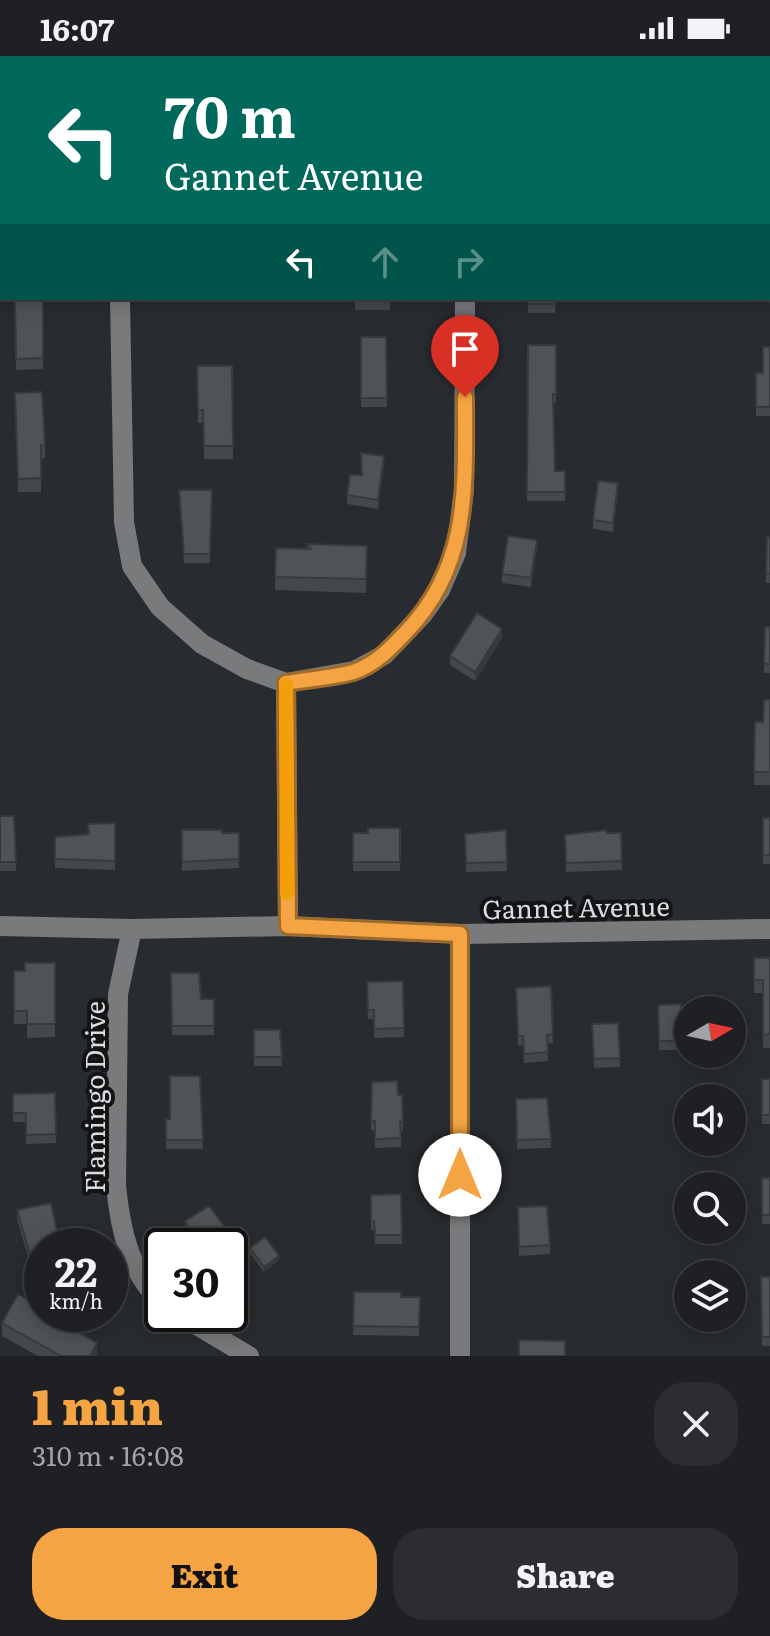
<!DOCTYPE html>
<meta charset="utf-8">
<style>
:root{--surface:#1e2023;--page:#2b2d30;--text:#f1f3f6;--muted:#a1a3a6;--line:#3c3e41;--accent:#f4a443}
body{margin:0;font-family:Literata,serif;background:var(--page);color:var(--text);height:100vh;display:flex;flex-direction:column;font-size:30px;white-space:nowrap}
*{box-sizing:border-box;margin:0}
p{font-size:26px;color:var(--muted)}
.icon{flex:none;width:44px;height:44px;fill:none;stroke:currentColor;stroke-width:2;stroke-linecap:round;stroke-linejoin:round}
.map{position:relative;height:1300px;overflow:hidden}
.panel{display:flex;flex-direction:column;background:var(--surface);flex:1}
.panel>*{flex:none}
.banner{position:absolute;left:0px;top:0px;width:770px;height:244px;box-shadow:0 4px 20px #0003,0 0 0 2px var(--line);background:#00695c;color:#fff;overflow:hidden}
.needle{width:52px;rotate:81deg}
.fabs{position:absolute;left:674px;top:940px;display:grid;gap:16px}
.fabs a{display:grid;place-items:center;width:72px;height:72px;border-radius:50%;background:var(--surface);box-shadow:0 4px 20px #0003,0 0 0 2px var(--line);font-size:40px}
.speed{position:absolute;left:24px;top:1172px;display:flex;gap:16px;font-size:40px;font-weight:700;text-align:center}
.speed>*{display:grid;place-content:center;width:104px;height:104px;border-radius:50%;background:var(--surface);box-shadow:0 4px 20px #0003,0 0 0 2px var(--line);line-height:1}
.speed small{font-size:20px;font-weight:400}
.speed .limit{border:4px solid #111;border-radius:12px;background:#fff;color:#111}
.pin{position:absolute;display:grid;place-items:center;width:68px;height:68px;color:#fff;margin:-82px -34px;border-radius:50% 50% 50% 0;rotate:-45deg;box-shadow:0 0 8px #0007}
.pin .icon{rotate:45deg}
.me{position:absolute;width:88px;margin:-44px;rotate:0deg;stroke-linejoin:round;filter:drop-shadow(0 0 6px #0008)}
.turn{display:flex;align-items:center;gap:28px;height:168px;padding:0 32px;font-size:36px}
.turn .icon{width:104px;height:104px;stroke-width:2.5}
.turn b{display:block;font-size:56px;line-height:68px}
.lanes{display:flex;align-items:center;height:76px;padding:0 32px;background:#0003;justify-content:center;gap:40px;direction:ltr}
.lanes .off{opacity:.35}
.round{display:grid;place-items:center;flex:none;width:84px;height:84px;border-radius:32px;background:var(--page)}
.head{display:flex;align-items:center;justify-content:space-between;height:136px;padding:0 32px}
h1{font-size:48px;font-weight:800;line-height:60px;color:var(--accent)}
.primary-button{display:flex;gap:16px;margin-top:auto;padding:16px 32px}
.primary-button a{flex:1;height:92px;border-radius:32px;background:var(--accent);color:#111;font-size:32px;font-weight:800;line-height:92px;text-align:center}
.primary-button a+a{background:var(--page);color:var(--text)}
.status{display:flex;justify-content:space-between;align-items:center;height:56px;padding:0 40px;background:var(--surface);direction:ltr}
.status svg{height:22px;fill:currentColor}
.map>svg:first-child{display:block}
</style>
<div class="status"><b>16:07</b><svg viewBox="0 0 49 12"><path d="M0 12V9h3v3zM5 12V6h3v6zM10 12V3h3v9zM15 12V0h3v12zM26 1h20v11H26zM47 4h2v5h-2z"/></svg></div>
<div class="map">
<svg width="770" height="1300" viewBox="0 0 770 1300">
<rect width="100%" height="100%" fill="#282b2f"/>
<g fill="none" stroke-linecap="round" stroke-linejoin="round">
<path stroke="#787a7c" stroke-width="20" d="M 119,0 L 119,2
M 463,0 L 463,2
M 423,2 L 424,0
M 120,242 L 124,466 L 132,510 L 160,551 L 202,588 L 247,613 L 286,627 L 354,615 L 384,599 L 423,558 L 440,534 L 456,497 L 464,434 L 465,242
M 286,627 L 288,870
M 0,870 L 132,873 L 288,870 L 460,878 L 770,873
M 132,873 L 118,938 L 116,1130 C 120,1171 129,1217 162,1246
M 460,878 L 460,1300
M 178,1258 L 249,1300"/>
</g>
<path fill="#44474b" d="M 367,0 L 410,0 L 410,2 L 367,2 Z
M 0,166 L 2,166 L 2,209 L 0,209 Z
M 768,199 L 770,199 L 770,244 L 764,244 L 764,242 L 768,242 Z
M 14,242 L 43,242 L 43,313 L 16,314 Z
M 355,242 L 390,242 L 390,254 L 355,254 Z
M 528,242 L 556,242 L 555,257 L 528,257 Z
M 361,281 L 386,281 L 387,351 L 361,351 Z
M 528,289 L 556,289 L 556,347 L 553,347 L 555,415 L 565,415 L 565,445 L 527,445 Z
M 770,291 L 770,360 L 756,360 L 756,317 L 763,317 Z
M 197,310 L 232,310 L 233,403 L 204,403 L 203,367 L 198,367 Z
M 15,350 L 45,389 L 45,402 L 41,402 L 41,436 L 18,436 Z
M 384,409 L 378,453 L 347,448 L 347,439 L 362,419 Z
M 212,434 L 210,507 L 184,507 L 179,443 Z
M 618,436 L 613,476 L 593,473 L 593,464 Z
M 767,481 L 770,481 L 770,527 L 766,527 Z
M 307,488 L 367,490 L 366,537 L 275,534 L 276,492 L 307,493 Z
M 537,493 L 531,531 L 502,527 L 502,518 Z
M 765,571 L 770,571 L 770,617 L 764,617 Z
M 502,582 L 475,625 L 450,609 L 450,600 Z
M 770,644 L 770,729 L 754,729 L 755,666 L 763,666 Z
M 0,760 L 14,760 L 16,815 L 0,815 Z
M 763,762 L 770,762 L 770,808 L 763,808 Z
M 115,767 L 115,814 L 55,812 L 55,781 L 88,778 Z
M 400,772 L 400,815 L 353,815 L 353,777 L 368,777 Z
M 182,774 L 239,777 L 239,812 L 182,815 Z
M 506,774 L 507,815 L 466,816 L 465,778 Z
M 621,777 L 622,814 L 566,816 L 565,779 Z
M 754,902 L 770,902 L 770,992 L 763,992 L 763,937 L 754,937 Z
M 55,907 L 55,981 L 27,982 L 27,968 L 14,968 L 14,915 L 25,915 Z
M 171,917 L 201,943 L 214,943 L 214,979 L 172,979 Z
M 403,925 L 404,981 L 374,982 L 374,963 L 368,963 L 367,926 Z
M 551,930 L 553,987 L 547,988 L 548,1005 L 524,1007 L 523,989 L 518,989 L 516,932 Z
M 681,948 L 682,994 L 659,994 L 658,949 Z
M 618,967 L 620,1011 L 594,1012 L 592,968 Z
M 254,974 L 280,974 L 282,1010 L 254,1010 Z
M 200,1020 L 203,1093 L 166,1093 L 166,1063 L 170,1063 Z
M 762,1023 L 770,1023 L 770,1068 L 762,1068 Z
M 372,1026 L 398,1039 L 402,1039 L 403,1075 L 401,1075 L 401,1091 L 375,1092 L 375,1074 L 371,1074 Z
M 55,1037 L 56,1087 L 26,1088 L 26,1066 L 13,1066 L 13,1038 Z
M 516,1043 L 551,1083 L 551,1092 L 517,1093 Z
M 762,1122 L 770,1122 L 770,1168 L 762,1168 Z
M 401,1138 L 402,1188 L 375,1188 L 374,1174 L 371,1174 L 371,1139 Z
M 209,1150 L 248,1201 L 248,1210 L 230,1221 L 230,1190 L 195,1190 L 185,1174 L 185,1165 Z
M 518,1151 L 550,1189 L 550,1198 L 519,1200 Z
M 17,1154 L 60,1190 L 30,1208 L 17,1163 Z
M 250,1192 L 279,1204 L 264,1216 L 250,1197 Z
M 761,1221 L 770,1221 L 770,1290 L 762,1290 Z
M 354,1236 L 401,1241 L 420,1241 L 419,1280 L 353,1279 Z
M 2,1267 L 80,1277 L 97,1300 L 38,1300 L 2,1280 Z"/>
<path fill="#373a3d" d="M 384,400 L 384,409 L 378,453 L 378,444 Z
M 537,484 L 537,493 L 531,531 L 531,522 Z
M 502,573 L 502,582 L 475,625 L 475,616 Z
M 42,1196 L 42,1205 L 30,1208 L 30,1199 Z
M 279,1200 L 279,1204 L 264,1216 L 264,1211 Z
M 248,1201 L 248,1210 L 230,1221 L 230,1212 Z
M 97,1287 L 97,1300 L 90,1300 Z"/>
<path fill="#4f5357" stroke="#373a3d" stroke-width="2" d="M 530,0 L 558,0 L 558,2 L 530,2 Z
M 647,0 L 675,1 L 675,2 L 647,2 Z
M 736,0 L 756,0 L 756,2 L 736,2 Z
M 768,10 L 770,10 L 770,39 L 768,39 Z
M 768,90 L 770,90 L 770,141 L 768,141 Z
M 0,166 L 2,166 L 2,198 L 0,198 Z
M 768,199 L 770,199 L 770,235 L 768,235 Z
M 15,242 L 43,242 L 43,302 L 16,303 Z
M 528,242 L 555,242 L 555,248 L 528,248 Z
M 361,281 L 386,281 L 387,342 L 361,342 Z
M 528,289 L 556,289 L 556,338 L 553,338 L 555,415 L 565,415 L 565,436 L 527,436 Z
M 763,291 L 770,291 L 770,351 L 756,351 L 756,317 L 763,317 Z
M 197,310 L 232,310 L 233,390 L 204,390 L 203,354 L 198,354 Z
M 42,336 L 45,389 L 41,389 L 41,422 L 18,423 L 15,337 Z
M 361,397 L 384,400 L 378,444 L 347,439 L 350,419 L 362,419 Z
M 598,425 L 618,427 L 613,467 L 593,464 Z
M 179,434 L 212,434 L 210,498 L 184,498 Z
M 508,480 L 537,484 L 531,522 L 502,518 Z
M 767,481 L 770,481 L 770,518 L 766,518 Z
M 307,488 L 367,490 L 366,523 L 275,521 L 276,492 L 311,493 Z
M 477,557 L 502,573 L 475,616 L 450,600 Z
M 765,571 L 770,571 L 770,608 L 764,608 Z
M 764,644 L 770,644 L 770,716 L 754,716 L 755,666 L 763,666 Z
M 0,760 L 14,760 L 16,806 L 0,806 Z
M 763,762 L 770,762 L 770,799 L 763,799 Z
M 115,767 L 115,805 L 55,803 L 55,781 L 89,778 L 88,768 Z
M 368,772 L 400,772 L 400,806 L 353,806 L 353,777 L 368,777 Z
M 182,774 L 222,774 L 222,777 L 239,777 L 239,803 L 182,806 Z
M 506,774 L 507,806 L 466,807 L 465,778 Z
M 606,774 L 607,777 L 621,777 L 622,805 L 566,807 L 565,779 Z
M 754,902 L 770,902 L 770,978 L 763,979 L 763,924 L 754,924 Z
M 25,907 L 55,907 L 55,968 L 27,968 L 27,955 L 14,955 L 14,915 L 25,915 Z
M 171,917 L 199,917 L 201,943 L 214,943 L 214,970 L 172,970 Z
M 403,925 L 404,972 L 374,973 L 374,954 L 368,954 L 367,926 Z
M 551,930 L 553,978 L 547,979 L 548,996 L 524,998 L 523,980 L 518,980 L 516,932 Z
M 681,948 L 682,985 L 659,985 L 658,949 Z
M 618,967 L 620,1002 L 594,1003 L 592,968 Z
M 254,974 L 280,974 L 282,1001 L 254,1001 Z
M 170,1020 L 200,1020 L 203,1084 L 166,1084 L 166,1063 L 170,1063 Z
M 762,1023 L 770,1023 L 770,1059 L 762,1059 Z
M 397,1025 L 398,1039 L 402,1039 L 403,1066 L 400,1066 L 401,1082 L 375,1083 L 375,1065 L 371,1065 L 372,1026 Z
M 55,1037 L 56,1078 L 26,1079 L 26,1057 L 13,1057 L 13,1038 Z
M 547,1042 L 551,1083 L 517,1084 L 516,1043 Z
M 762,1122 L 770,1122 L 770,1159 L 762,1159 Z
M 401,1138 L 402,1179 L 375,1179 L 374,1165 L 371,1165 L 371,1139 Z
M 51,1147 L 60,1190 L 42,1190 L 42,1196 L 30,1199 L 17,1154 Z
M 209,1150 L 248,1201 L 230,1212 L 230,1190 L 201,1190 L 185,1165 Z
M 547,1150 L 550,1189 L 519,1191 L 518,1151 Z
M 265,1181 L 279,1200 L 264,1211 L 250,1192 Z
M 761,1221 L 770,1221 L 770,1281 L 762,1281 Z
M 354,1236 L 401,1236 L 401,1241 L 420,1241 L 419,1271 L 353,1270 Z
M 18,1238 L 42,1252 L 42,1258 L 53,1258 L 80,1274 L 79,1277 L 97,1287 L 90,1300 L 61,1300 L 2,1267 Z
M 519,1284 L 565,1285 L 565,1300 L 519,1300 Z"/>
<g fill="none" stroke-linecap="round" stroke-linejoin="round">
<g stroke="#9f6b2c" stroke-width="20">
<path id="route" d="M 460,1119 L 460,878 L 288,870 L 286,627 C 308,623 332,622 353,616 C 375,609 391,592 406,576 C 471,509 465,429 465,341"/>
</g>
<use href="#route" stroke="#f4a443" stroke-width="14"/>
<path stroke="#f59e0b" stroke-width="14" d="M 286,629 L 287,837"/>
</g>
<g text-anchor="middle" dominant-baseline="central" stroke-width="8" stroke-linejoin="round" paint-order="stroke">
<g font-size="26" fill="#dadcdf" stroke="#121415">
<text transform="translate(576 850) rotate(-1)">Gannet Avenue</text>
<text transform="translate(93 1041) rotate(-90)">Flamingo Drive</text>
</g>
</g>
</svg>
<div class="fabs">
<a><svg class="needle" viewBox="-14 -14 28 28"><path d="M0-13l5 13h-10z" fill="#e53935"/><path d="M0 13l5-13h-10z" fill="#a1a3a6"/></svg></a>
<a><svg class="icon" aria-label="sound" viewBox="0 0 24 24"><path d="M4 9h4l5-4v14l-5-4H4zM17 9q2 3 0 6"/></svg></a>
<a><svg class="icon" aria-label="search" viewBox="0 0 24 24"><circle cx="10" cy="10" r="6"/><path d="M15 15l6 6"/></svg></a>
<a><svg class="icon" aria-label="layers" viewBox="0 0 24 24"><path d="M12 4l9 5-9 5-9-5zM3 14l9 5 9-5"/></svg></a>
</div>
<div class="speed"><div>22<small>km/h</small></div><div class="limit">30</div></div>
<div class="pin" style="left:465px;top:341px;background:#d93025"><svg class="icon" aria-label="arrive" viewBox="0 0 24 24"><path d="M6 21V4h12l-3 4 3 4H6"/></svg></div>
<svg class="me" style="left:460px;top:1119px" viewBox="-20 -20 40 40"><circle r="19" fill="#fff"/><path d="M0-13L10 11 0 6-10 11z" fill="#f4a443"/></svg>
<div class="banner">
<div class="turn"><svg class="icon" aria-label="left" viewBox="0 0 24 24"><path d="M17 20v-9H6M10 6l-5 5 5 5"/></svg><div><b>70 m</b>Gannet Avenue</div></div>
<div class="lanes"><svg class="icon" aria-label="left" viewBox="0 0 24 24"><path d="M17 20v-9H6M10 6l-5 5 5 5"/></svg><svg class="icon off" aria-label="ahead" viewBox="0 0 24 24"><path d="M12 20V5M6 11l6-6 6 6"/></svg><svg class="icon off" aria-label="right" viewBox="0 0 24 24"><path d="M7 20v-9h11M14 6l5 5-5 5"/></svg></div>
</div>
</div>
<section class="panel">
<div class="head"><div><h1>1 min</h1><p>310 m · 16:08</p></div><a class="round"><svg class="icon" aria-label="close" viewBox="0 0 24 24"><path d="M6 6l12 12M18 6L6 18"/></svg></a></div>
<div class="primary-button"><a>Exit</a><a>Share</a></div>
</section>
